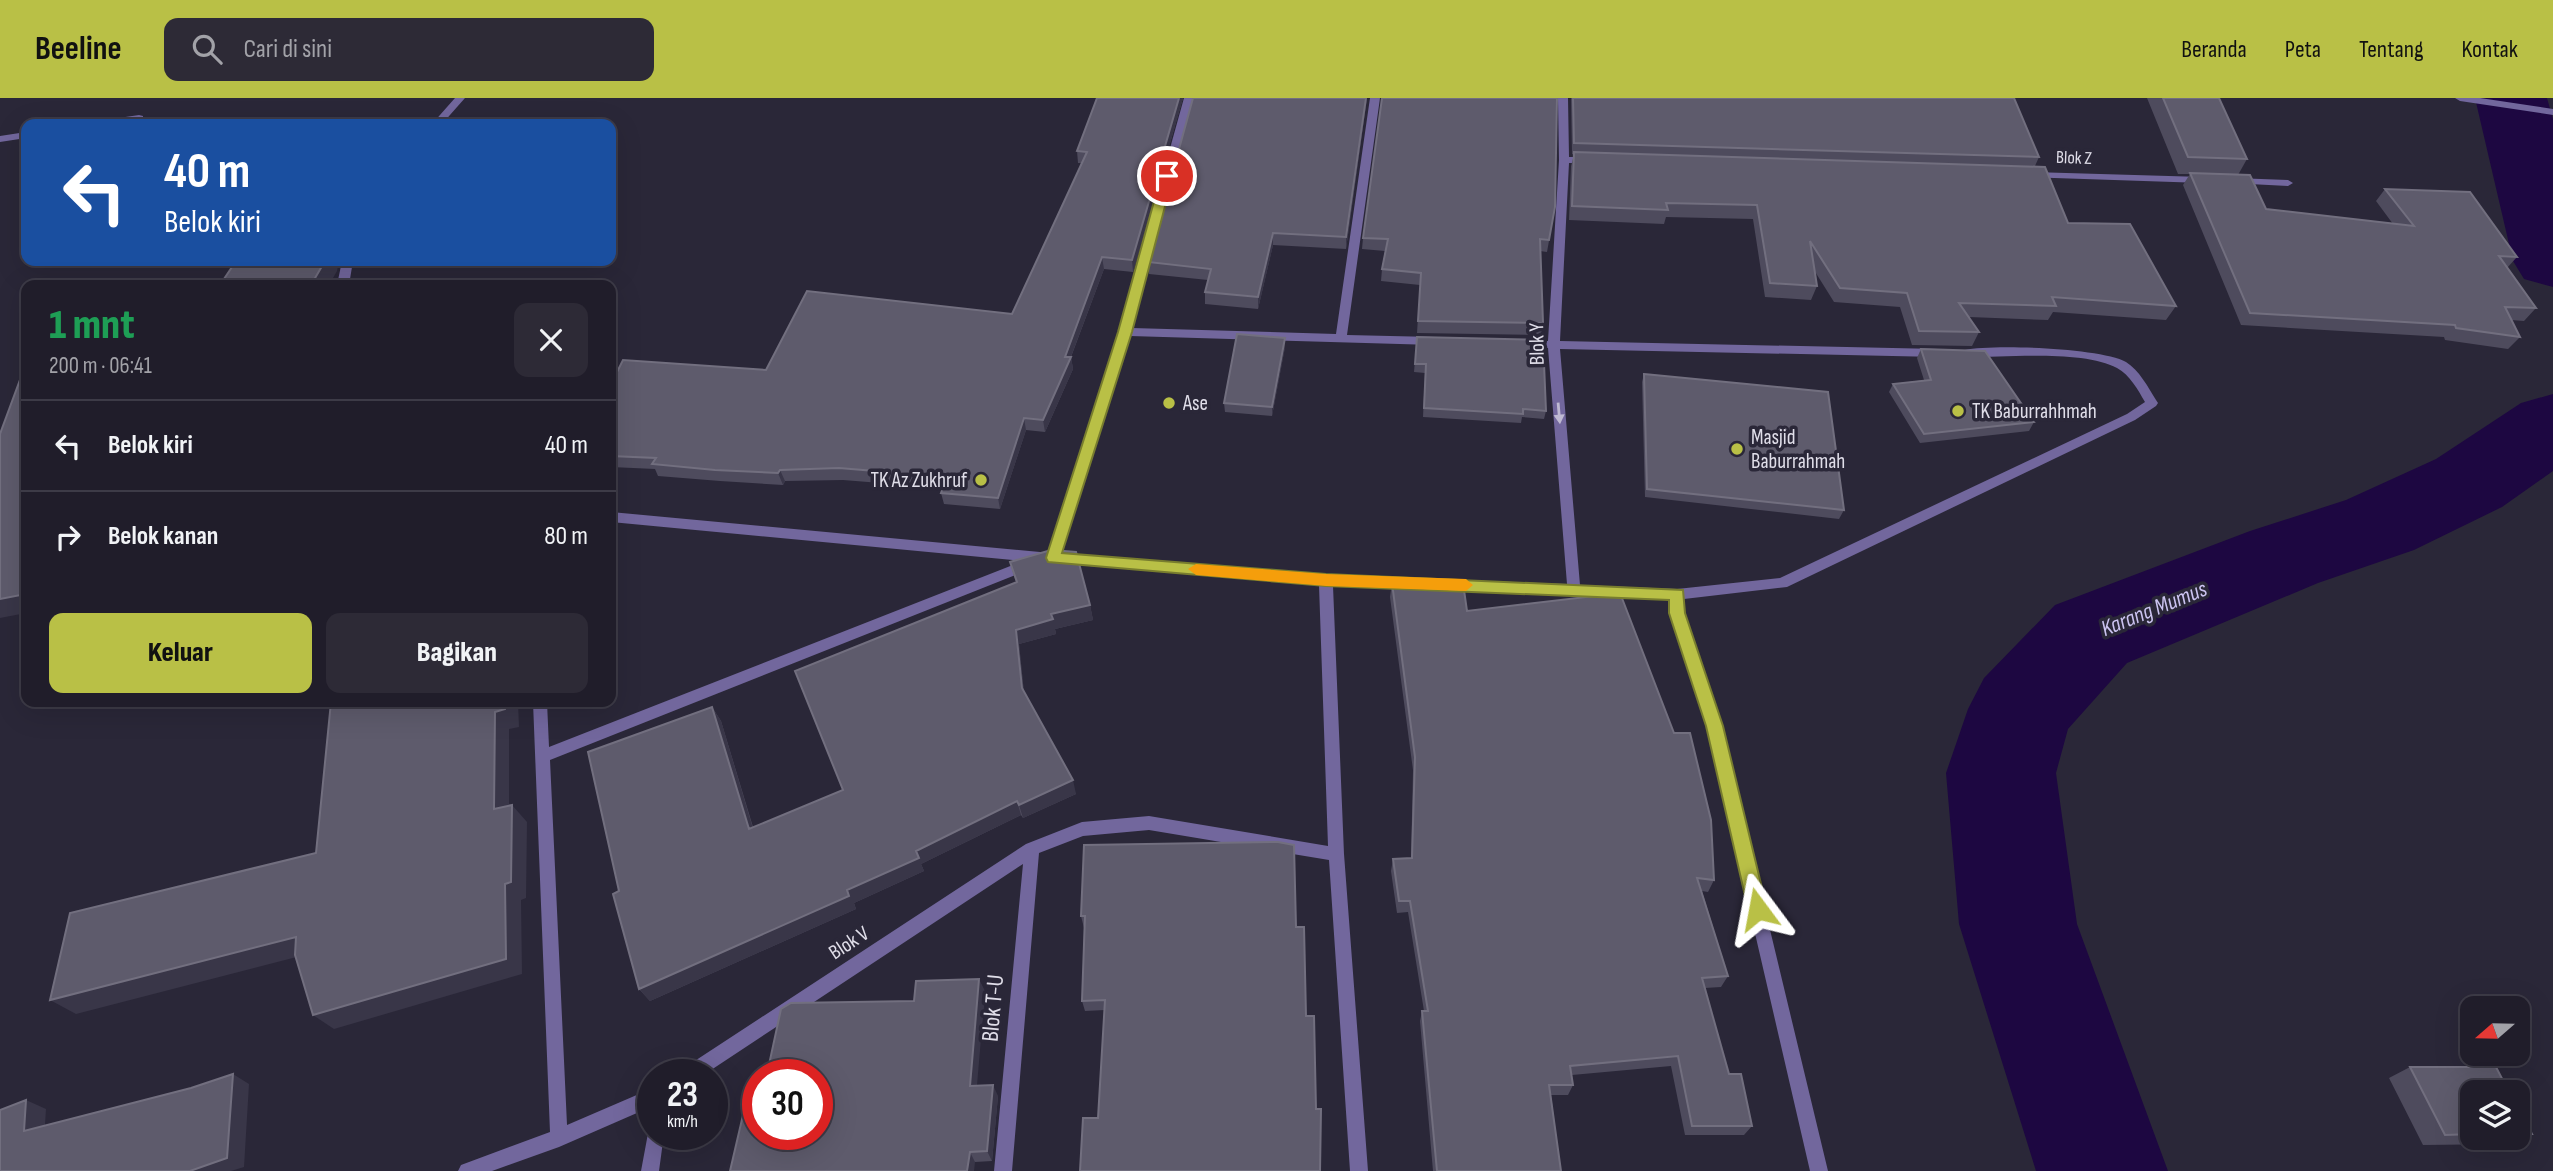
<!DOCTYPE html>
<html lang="id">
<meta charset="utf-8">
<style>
:root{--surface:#201d2a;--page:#2d2a36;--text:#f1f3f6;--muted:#a2a2a8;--line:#3d3b47;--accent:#b9c046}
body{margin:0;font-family:"Sofia Sans Condensed",sans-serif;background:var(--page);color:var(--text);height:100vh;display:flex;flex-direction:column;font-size:26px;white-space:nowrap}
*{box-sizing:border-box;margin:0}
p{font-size:23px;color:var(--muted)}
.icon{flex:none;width:38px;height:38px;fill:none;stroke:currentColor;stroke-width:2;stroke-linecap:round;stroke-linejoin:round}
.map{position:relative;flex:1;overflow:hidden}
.details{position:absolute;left:21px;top:182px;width:595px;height:427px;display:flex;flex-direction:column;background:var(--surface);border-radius:14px;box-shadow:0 7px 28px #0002,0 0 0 2px var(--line)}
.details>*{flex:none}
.hud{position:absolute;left:21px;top:21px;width:595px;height:147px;border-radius:14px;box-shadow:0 7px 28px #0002,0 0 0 2px var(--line);background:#1a4fa0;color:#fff;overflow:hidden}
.needle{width:46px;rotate:250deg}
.fabs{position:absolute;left:2460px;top:898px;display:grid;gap:14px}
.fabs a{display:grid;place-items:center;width:70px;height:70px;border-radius:14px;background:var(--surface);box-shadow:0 7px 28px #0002,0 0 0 2px var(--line);font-size:35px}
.speed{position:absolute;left:637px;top:961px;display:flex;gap:14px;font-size:35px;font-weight:700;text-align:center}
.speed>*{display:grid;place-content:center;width:91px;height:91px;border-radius:50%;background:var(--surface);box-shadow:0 7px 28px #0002,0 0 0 2px var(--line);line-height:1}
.speed small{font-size:18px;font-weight:400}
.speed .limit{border:10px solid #d22;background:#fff;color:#111}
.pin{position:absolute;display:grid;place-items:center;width:60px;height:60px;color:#fff;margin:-30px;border:4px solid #fff;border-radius:50%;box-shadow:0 2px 7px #0007}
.me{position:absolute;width:77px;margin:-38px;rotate:347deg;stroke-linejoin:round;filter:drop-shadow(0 0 5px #0008)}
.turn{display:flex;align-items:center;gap:24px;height:147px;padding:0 28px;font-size:32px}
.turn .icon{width:91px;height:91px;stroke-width:2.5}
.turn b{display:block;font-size:49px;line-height:60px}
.round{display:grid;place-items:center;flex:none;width:74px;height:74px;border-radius:14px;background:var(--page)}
.overview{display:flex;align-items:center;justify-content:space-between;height:119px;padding:0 28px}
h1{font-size:42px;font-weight:800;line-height:52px;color:#1e9e55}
.action{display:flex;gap:14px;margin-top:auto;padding:14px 28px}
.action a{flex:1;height:80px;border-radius:14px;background:var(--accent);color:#111;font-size:28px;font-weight:800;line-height:80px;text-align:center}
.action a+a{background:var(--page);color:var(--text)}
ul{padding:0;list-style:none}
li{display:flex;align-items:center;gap:21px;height:91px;padding:0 28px;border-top:2px solid var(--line)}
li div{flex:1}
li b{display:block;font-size:26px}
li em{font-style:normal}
header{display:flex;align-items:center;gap:42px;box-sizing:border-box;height:98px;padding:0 35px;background:var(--accent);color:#111}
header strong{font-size:33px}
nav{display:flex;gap:38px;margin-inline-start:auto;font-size:24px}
.search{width:490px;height:63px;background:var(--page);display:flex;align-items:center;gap:18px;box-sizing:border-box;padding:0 24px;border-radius:14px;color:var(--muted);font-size:26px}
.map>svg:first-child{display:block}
</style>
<header>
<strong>Beeline</strong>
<div class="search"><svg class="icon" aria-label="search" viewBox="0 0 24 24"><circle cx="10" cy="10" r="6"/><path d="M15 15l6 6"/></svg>Cari di sini</div>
<nav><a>Beranda</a><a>Peta</a><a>Tentang</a><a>Kontak</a></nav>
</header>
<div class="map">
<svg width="2553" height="1073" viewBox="0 0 2553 1073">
<rect width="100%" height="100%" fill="#2a2738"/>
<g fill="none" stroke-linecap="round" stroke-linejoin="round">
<path fill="#1d0741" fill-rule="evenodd" d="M 2475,0 L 2547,0 L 2553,21 L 2553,189 L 2524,181 L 2513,163 Z
M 2553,296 L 2553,373 L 2502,409 L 2414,452 L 2318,485 L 2127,565 L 2068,631 L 2056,675 L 2077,826 L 2168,1073 L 2036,1073 L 1959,826 L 1946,675 L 1968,611 L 1984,580 L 2055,507 L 2250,433 L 2346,402 L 2436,361 L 2521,305 Z"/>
<path fill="#72679d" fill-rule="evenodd" d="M 455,0 L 465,0 L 442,26 L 432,26 Z
M 1184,0 L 1194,0 L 1132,230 L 1336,236 L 1370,0 L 1380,0 L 1347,237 L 1434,239 L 1440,243 L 1434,247 L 1130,238 L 1061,455 L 1326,477 L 1567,486 L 1548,250 L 1524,250 L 1518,246 L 1524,242 L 1548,243 L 1559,62 L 1558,0 L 1568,0 L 1569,59 L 1591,59 L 1596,62 L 1591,65 L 1569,65 L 1560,243 L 1938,251 L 1944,255 L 1938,259 L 1560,251 L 1580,487 L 1677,491 L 1780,480 L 2127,316 L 2145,304 C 2138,292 2130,277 2117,270 C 2085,252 2006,259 1969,259 L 1965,258 L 1965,252 C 1993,246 2101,250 2126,264 C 2139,272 2148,289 2156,302 L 2158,305 L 2156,308 L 2135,322 L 1787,489 L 1684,501 L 1684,515 L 1721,628 L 1828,1073 L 1810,1073 L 1707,628 L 1670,515 L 1670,501 L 1333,488 L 1344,756 L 1368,1073 L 1350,1073 L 1329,762 L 1149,732 L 1083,738 L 1039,755 L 1012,1073 L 994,1073 L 1023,766 L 705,976 L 682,976 L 684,970 L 1026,746 L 1082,724 L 1149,718 L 1328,748 L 1319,487 L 1053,465 L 1048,464 L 1046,459 L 1040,464 L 1033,464 L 1033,470 L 550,662 L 567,1027 L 653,990 L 653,1008 L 559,1049 L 492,1073 L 458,1073 L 461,1067 L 550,1034 L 533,604 L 547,604 L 549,649 L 1023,463 L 611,424 L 611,414 L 1040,454 L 1047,459 L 1119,234 Z
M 2455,0 L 2480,0 L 2553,11 L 2553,17 L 2460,3 Z
M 139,17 L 143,18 L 143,22 L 117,26 L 93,26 L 98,23 Z
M 26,34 L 26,40 L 0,44 L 0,38 Z
M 2031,74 L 2203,79 L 2208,82 L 2203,85 L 2027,79 L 2027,75 Z
M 2234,80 L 2288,82 L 2293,85 L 2288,88 L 2230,85 L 2229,83 Z
M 342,163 L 353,163 L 349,187 L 337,187 Z
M 653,1028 L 653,1036 L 664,1036 L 659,1073 L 641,1073 L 649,1030 Z"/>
</g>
<path fill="#4e4b5d" d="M 1097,0 L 1183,0 L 1133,174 L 1104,171 L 1071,259 L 1073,271 L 1045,334 L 1026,332 L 1000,411 L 944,406 L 941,395 L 943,390 L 843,382 L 785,383 L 783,387 L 720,383 L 658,378 L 655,371 L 611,369 L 611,286 L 766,272 L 1012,216 L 1082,65 L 1078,65 L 1077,53 Z
M 1193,0 L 1367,0 L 1346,151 L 1273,147 L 1258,211 L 1205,206 L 1205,194 L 1208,182 L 1149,176 L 1148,164 Z
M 1571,0 L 2014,0 L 2039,59 L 2035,68 L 2068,125 L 2176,208 L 2166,222 L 2053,214 L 2048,222 L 1969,219 L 1979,234 L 1972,248 L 1912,247 L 1900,209 L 1834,204 L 1814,172 L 1817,188 L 1811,202 L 1765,199 L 1753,121 L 1666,119 L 1664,126 L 1569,122 L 1571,68 L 1574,57 L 1572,56 Z
M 2147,0 L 2219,0 L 2247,61 L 2238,77 L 2266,111 L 2393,126 L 2376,103 L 2385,91 L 2517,159 L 2507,170 L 2536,210 L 2524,223 L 2511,222 L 2520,239 L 2508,251 L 2445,242 L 2444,239 L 2241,227 L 2183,87 L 2190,76 L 2178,76 Z
M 1555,109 L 1547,154 L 1540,153 L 1543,225 L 1541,237 L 1417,235 L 1420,187 L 1381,183 L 1382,171 L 1385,153 L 1362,151 L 1363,140 Z
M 1417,239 L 1546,313 L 1544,321 L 1522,319 L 1521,325 L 1423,319 L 1425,275 L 1414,274 Z
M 1285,240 L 1285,249 L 1272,318 L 1225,314 L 1224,305 Z
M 1921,251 L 2034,324 L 2029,333 L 1920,345 L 1889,294 L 1893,286 L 1924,282 L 1917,260 Z
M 1644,276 L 1844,412 L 1839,421 L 1645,399 L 1642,284 Z
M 1010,464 L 1090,507 L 1093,522 L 1055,531 L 1056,536 L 1019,546 L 1024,595 L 1076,696 L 1023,720 L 1021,717 L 921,766 L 924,773 L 854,805 L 856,811 L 650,903 L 639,891 L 619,793 L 712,609 L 721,623 L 753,729 L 843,692 L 1016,485 Z
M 1392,485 L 1467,513 L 1714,782 L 1708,794 L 1702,793 L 1728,878 L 1721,889 L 1705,890 L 1729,976 L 1752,1028 L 1744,1037 L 1685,1037 L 1671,968 L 1572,977 L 1573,987 L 1568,997 L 1551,997 L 1561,1073 L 1433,1073 L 1420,923 L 1422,913 L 1424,913 L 1408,814 L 1397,815 L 1391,773 L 1393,761 L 1411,760 L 1413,672 L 1390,499 Z
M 1081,818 L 1296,829 L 1316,1011 L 1098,1020 L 1105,912 L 1085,913 L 1082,903 L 1084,830 Z
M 985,893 L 976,988 L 998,998 L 992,1063 L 975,1064 L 758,1036 L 914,903 Z
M 2410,969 L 2473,994 L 2473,1040 L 2518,1040 L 2518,1011 L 2532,1036 L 2508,1046 L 2423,1047 L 2389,980 Z"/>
<path fill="#393648" d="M 1179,0 L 1183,0 L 1133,174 L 1132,162 Z
M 1366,0 L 1367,0 L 1346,151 L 1346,139 Z
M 1273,135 L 1273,147 L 1258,211 L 1258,199 Z
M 1102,159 L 1104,171 L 1070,261 L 1071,259 L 1073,271 L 1045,334 L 1043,322 Z
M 325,163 L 339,163 L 337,173 L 329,187 L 311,187 Z
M 1285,240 L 1285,249 L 1272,318 L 1272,309 Z
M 1024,320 L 1026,332 L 1000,411 L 998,400 Z
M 780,372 L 785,383 L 783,387 L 778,375 Z
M 26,496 L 26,515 L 0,520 L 0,501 Z
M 1090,507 L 1093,522 L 1055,531 L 1056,536 L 1019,546 L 1025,604 L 1022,590 L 1016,532 L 1051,516 Z
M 505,604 L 518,604 L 519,629 L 509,631 L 509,728 L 494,711 L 495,614 Z
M 712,609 L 721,623 L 757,744 L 749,731 Z
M 1073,682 L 1076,696 L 1023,720 L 1019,707 Z
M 1017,703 L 1021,717 L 921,766 L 924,773 L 854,805 L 856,811 L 650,903 L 639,891 L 847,792 L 916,753 Z
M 512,707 L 527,724 L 526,800 L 521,802 L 522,876 L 334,931 L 313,917 Z
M 296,839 L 316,854 L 76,916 L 50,902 Z
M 979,881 L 985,893 L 976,999 L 970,988 Z
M 233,976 L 249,986 L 244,1069 L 231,1073 L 190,1073 Z
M 993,987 L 998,998 L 992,1063 L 987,1053 Z
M 26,1002 L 46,1011 L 44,1042 L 24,1033 Z
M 970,1054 L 975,1064 L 974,1073 L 967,1073 Z"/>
<path fill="#5e5b6c" stroke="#726f7f" stroke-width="2" d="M 1097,0 L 1179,0 L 1132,162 L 1102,159 L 1065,259 L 1071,259 L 1043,322 L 1024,320 L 998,400 L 941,395 L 947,379 L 839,370 L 780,372 L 778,375 L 715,372 L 652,366 L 656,360 L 611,358 L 611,286 L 623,262 L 766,272 L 807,193 L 1012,216 L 1087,54 L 1077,53 Z
M 1193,0 L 1366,0 L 1346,139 L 1273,135 L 1258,199 L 1205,194 L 1211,171 L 1148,164 Z
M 1382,0 L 1557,0 L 1555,109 L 1549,142 L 1540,141 L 1543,225 L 1418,223 L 1421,175 L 1382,171 L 1388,141 L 1363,140 Z
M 1573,0 L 2014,0 L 2039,59 L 1574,45 Z
M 2163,0 L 2219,0 L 2247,61 L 2188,59 Z
M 1574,54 L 2045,69 L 2068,125 L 2130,126 L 2176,208 L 2052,199 L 2056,208 L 1959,205 L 1979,234 L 1919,233 L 1907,195 L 1840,190 L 1810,143 L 1817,188 L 1770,185 L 1757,107 L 1666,105 L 1668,112 L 1572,108 Z
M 2190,75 L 2250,77 L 2266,111 L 2414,128 L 2385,91 L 2470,94 L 2517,159 L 2499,158 L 2536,210 L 2505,209 L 2520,239 L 2456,230 L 2455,227 L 2250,215 Z
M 236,163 L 325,163 L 311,187 L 220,187 Z
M 1237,236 L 1285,240 L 1272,309 L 1224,305 Z
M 1417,239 L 1543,242 L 1546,313 L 1523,311 L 1523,316 L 1424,310 L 1426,266 L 1415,266 Z
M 1921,251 L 1985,253 L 2034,324 L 1924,336 L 1893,286 L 1931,282 Z
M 1644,276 L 1828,294 L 1844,412 L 1647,391 Z
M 26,278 L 26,496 L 0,501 L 0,336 L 21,279 Z
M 1051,452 L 1076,454 L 1090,507 L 1051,516 L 1053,521 L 1016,532 L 1022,590 L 1073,682 L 1019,707 L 1017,703 L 916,753 L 919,760 L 847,792 L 849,798 L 639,891 L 613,796 L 619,793 L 588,654 L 712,609 L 749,731 L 843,692 L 795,573 L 1017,484 L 1010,464 Z
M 1392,485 L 1463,485 L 1467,513 L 1620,495 L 1674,635 L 1690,635 L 1711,722 L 1714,782 L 1697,780 L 1728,878 L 1702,880 L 1729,976 L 1741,976 L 1752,1028 L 1692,1028 L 1678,958 L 1570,968 L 1573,987 L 1549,987 L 1561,1073 L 1437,1073 L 1422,913 L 1428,913 L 1410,803 L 1399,803 L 1393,761 L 1412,760 L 1415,659 Z
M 331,604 L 505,604 L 505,611 L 495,614 L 494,711 L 512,707 L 511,784 L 505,786 L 506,861 L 313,917 L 295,857 L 296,839 L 50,902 L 70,815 L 316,755 Z
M 1278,744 L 1294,747 L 1296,829 L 1304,829 L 1306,918 L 1314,918 L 1316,1011 L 1321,1011 L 1320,1073 L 1080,1073 L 1083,1020 L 1098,1020 L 1105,902 L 1082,903 L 1085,818 L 1081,818 L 1084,747 Z
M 979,881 L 970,988 L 993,987 L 987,1053 L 970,1054 L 967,1073 L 730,1073 L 743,1017 L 758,1017 L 758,1036 L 817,1036 L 817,976 L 767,976 L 781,911 L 791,905 L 914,903 L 916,883 Z
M 2410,969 L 2496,969 L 2509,994 L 2473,994 L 2473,1036 L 2445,1037 Z
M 233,976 L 227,1060 L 190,1073 L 0,1073 L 0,1012 L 26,1002 L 24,1033 L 191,990 Z
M 2518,1011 L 2532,1036 L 2518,1036 Z"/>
<defs><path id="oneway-solid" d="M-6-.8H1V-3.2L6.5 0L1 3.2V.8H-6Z" transform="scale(1.75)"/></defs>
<use fill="#bfbad2" href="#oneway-solid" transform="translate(1559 315) rotate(85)"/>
<path fill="#b9c046" stroke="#787d2e" stroke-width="2" d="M 1167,74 L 1173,78 L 1132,234 L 1062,455 L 1326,476 L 1683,492 L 1685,515 L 1723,628 L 1767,811 L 1764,817 L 1758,820 L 1751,817 L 1748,811 L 1706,628 L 1669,515 L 1669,502 L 1326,488 L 1048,464 L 1046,460 L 1118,234 L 1161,78 Z"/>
<path fill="#f59e0b" d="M 1196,466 L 1326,476 L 1466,481 L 1473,487 L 1466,493 L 1326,488 L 1196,477 L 1188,471 Z"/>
<g fill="#b9c046" stroke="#2a2738" stroke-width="2.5">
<circle cx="1169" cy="305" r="7"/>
<circle cx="1958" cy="313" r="7"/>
<circle cx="1737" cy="351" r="7"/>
<circle cx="981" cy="382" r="7"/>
</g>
<g text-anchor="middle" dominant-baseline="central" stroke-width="7" stroke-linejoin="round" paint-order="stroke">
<g font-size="18" fill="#e0dee9" stroke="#2a2738">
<text transform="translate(2074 60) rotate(2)">Blok Z</text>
</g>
<g font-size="21" fill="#e0dee9" stroke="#2a2738">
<text transform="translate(1537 246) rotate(-91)">Blok Y</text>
<text transform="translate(849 845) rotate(-33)">Blok V</text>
</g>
<g font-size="21" fill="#e0dee9" stroke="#2a2738" text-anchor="start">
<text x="1183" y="305">Ase</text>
<text x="1972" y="313">TK Baburrahhmah</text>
<text x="1751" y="339">Masjid<tspan x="1751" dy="24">Baburrahmah</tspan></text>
<text x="967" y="382" text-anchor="end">TK Az Zukhruf</text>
</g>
<g font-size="23" font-style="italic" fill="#cbc3f0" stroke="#2a2738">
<text transform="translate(2154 511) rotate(-22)">Karang Mumus</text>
</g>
<g font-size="24" fill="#e0dee9" stroke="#2a2738">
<text transform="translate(993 910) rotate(-85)">Blok T-U</text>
</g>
</g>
</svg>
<div class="fabs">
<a><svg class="needle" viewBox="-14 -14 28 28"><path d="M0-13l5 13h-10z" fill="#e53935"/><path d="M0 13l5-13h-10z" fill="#a2a2a8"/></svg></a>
<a><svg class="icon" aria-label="layers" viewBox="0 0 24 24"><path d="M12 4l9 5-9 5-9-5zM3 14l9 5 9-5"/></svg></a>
</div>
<div class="speed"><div>23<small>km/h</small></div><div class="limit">30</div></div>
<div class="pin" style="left:1167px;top:78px;background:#d93025"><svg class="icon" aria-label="arrive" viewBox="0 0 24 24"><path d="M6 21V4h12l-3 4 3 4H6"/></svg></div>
<svg class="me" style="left:1758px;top:811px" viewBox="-20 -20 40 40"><path d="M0-17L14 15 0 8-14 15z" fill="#b9c046" stroke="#fff" stroke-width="4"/></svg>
<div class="hud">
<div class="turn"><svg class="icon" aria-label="left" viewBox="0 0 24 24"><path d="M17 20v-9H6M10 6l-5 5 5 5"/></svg><div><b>40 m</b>Belok kiri</div></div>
</div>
<section class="details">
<div class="overview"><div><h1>1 mnt</h1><p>200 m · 06:41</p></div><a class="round"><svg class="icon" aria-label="close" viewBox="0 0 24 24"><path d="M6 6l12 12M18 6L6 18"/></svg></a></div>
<ul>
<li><svg class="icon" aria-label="left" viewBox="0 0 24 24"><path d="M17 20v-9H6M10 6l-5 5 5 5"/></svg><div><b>Belok kiri</b></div><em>40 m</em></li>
<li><svg class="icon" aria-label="right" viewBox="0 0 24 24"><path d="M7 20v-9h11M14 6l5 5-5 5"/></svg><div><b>Belok kanan</b></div><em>80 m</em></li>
</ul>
<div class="action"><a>Keluar</a><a>Bagikan</a></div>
</section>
</div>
